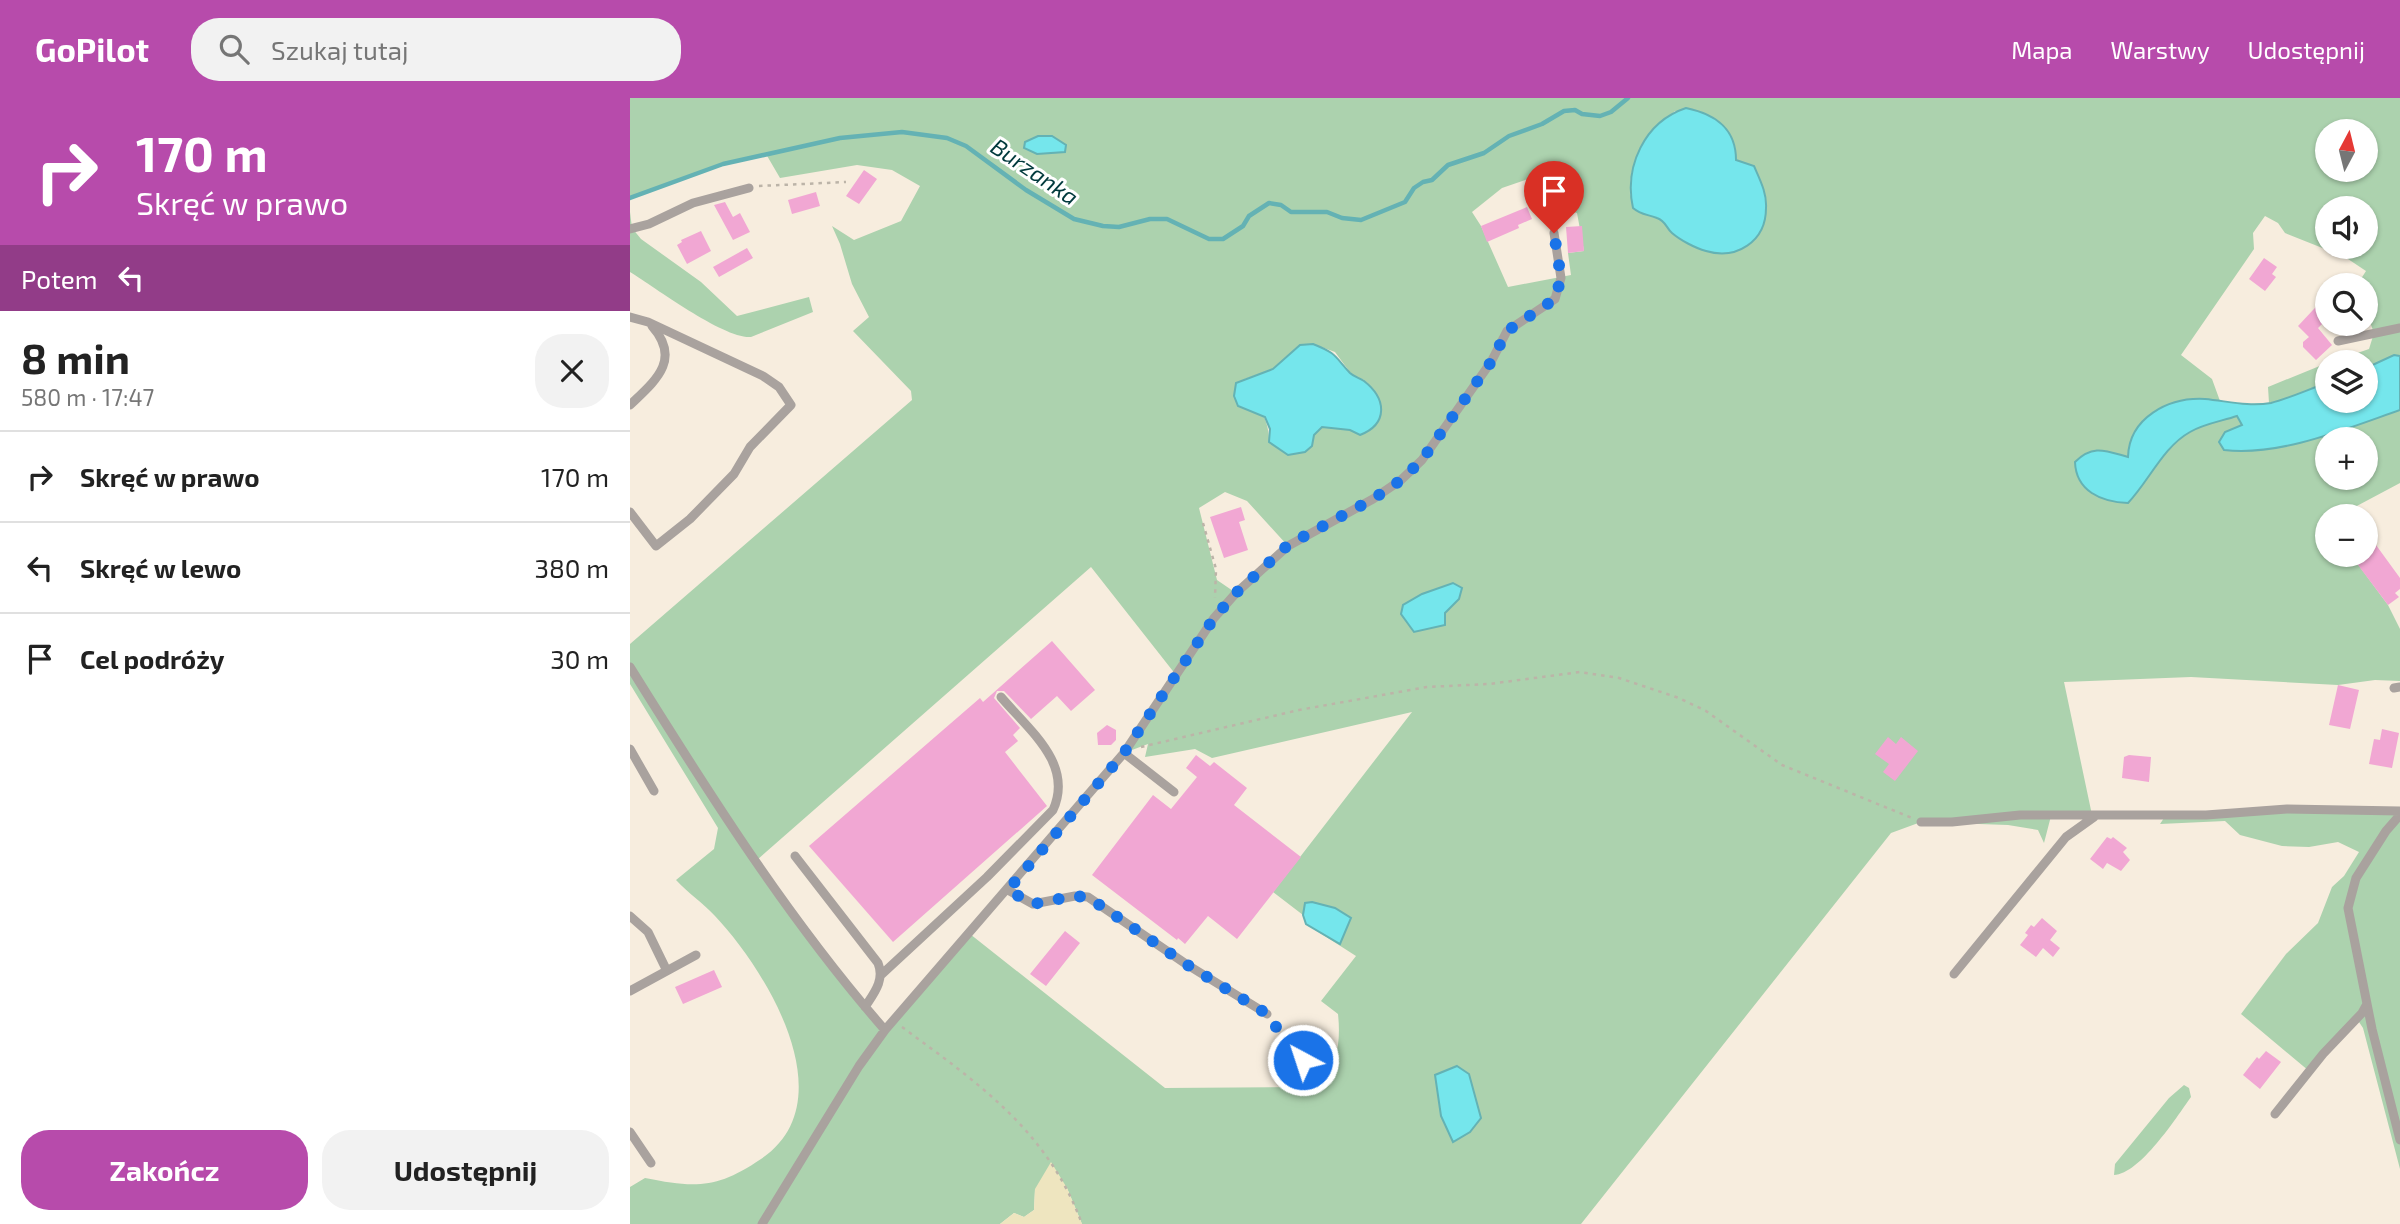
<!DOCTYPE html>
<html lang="pl">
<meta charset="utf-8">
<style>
:root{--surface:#fff;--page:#f2f2f2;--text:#222;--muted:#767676;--line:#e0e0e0;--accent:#b74bab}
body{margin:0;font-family:"Exo 2",sans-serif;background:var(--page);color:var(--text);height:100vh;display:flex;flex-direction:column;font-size:26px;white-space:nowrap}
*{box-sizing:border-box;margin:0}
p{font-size:23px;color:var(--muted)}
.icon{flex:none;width:38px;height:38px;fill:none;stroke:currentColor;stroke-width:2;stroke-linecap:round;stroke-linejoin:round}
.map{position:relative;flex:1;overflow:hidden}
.panel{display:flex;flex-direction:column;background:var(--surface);width:630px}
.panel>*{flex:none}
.hud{background:#b74bab;color:#fff;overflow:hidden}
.needle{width:46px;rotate:7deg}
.controls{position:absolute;left:1685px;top:21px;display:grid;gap:14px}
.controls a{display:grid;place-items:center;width:63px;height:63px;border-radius:50%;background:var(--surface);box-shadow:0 2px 5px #0004;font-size:35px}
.pin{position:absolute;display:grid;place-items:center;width:60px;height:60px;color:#fff;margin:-72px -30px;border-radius:50% 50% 50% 0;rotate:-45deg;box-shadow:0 0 7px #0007}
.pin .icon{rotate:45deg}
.me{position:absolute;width:77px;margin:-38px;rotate:320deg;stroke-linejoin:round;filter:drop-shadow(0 0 5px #0008)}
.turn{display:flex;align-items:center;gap:24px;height:147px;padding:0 21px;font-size:32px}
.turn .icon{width:91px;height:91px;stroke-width:2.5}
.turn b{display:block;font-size:49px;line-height:60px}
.then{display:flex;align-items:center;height:66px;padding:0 21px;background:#0003;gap:14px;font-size:26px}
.round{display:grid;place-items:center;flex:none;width:74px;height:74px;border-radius:28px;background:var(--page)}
.head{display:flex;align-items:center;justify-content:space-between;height:119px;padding:0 21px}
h1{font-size:42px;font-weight:700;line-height:52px}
.cta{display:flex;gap:14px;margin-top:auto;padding:14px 21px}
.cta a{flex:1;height:80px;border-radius:28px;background:var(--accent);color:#fff;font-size:28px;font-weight:700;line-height:80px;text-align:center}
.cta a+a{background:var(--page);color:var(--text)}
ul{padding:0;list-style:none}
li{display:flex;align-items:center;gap:21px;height:91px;padding:0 21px;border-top:2px solid var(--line)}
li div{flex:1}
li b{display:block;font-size:26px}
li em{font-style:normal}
header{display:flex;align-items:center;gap:42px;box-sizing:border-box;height:98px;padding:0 35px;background:var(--accent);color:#fff}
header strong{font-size:33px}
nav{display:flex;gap:38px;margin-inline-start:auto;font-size:24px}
.search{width:490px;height:63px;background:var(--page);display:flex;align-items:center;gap:18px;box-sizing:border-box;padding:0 24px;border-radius:28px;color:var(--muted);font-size:26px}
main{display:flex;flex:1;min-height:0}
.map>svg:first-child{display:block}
</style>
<header>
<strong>GoPilot</strong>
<div class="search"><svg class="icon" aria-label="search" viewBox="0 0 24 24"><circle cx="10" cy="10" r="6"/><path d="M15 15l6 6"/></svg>Szukaj tutaj</div>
<nav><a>Mapa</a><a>Warstwy</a><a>Udostępnij</a></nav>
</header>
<main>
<section class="panel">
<div class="hud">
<div class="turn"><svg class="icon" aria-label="right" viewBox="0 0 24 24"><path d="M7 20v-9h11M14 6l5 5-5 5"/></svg><div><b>170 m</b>Skręć w prawo</div></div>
<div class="then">Potem<svg class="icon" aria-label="left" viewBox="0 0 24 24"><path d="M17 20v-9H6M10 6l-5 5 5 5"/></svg></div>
</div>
<div class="head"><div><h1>8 min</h1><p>580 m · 17:47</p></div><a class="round"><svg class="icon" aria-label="close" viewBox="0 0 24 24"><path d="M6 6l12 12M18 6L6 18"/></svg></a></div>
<ul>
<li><svg class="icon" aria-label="right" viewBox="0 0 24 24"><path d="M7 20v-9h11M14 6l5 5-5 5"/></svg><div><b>Skręć w prawo</b></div><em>170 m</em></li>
<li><svg class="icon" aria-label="left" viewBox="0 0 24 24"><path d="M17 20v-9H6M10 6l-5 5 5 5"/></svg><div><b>Skręć w lewo</b></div><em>380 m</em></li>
<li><svg class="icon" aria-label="arrive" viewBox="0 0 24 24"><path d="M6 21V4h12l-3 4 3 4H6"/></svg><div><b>Cel podróży</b></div><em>30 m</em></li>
</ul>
<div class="cta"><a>Zakończ</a><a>Udostępnij</a></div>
</section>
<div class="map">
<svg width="1770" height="1126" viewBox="0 0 1770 1126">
<rect width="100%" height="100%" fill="#f7edde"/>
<path fill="#acd2ae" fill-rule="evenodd" d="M 0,0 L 1770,0 L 1770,385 L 1708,418 L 1698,418 L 1697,424 L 1698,457 L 1721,457 L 1758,507 L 1770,531 L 1770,583 L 1745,582 L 1708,587 L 1561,579 L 1434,584 L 1462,717 L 1421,718 L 1414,745 L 1408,732 L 1378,727 L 1291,724 L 1261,735 L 951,1126 L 452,1126 L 437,1090 L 405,1091 L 404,1112 L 394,1119 L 384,1115 L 370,1126 L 0,1126 L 0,1089 L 15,1080 C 65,1090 87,1091 131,1061 C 217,1003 136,872 85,818 C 73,805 58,795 46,782 L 84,751 L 88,730 L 0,586 L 0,546 L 282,302 L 281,293 L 223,233 L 239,219 L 222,186 L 210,146 L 202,128 L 224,142 L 271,123 L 290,88 L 262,72 L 227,67 L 150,80 L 136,56 L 93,66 L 0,100 ZM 1045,13 L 1106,53 L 1106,62 L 1114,67 L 1035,125 L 1000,97 C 999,60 1016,35 1045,13 ZM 1698,33 L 1736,33 L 1736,72 L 1698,72 ZM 921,73 L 931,110 L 947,115 L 954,153 L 938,155 L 941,177 L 878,189 L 851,128 L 842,114 L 872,90 ZM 1698,110 L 1736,110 L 1736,149 L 1698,149 ZM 1635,118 L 1648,125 L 1655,135 L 1715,159 L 1736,173 L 1727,187 L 1736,187 L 1736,213 L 1744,235 L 1739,251 L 1701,264 L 1736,264 L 1736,303 L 1698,303 L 1697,265 L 1638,289 L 1639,305 L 1604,307 L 1590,303 L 1582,281 L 1551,257 L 1624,151 L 1623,135 ZM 683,246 L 705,254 L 722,277 L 734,282 L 730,337 L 720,332 L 692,329 L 684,337 L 639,344 C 640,321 625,302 615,281 L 643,271 L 670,247 ZM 1698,341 L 1736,341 L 1736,380 L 1698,380 ZM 595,394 L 617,403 L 658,448 L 606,495 L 587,482 L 569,410 ZM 461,469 L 546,577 L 494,655 L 518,646 L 515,659 L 565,651 L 582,660 L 782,614 L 643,794 L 673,817 L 676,826 L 726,858 L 691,903 L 708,916 C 711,944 707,966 691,989 L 535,990 L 340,836 L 255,932 L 127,762 Z
M 0,114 L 2,130 L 11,141 L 71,184 L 107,218 L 179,199 L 183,214 L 121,239 C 94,241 26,190 0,174 Z
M 1770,713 L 1770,1071 L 1733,930 L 1727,921 L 1679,973 L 1611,916 L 1656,856 L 1688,825 L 1702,789 L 1714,778 L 1729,754 L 1708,744 L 1679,749 L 1652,748 L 1610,737 L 1595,723 L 1530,726 L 1536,717 Z
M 1554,987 L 1559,990 L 1561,999 C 1546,1020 1510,1076 1484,1077 L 1485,1066 L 1539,1000 Z"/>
<path fill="#eee5bf" d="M 421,1064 L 437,1090 L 452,1126 L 370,1126 L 384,1115 L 394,1119 L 404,1112 L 405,1091 Z"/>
<path fill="#75e6ec" stroke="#64b2b4" stroke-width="2" d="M 1056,10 C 1085,16 1106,30 1106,62 L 1124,68 C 1130,82 1137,95 1136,110 C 1136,144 1106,162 1076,153 C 1065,150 1050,142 1042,135 C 1036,130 1036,123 1027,120 C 1017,116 1011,117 1003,110 C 994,69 1014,24 1056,10 Z
M 408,38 L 422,38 L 436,47 L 435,54 L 407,56 L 394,50 L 395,44 Z
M 683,246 C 708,256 704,258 720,275 C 724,279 730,280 734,283 C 757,301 758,326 730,337 L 720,332 L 692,329 L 684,337 L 682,348 L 675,354 L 658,357 L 639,344 L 640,331 L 635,319 L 608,308 L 604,298 L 606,285 L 643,271 L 670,247 Z
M 1764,257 L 1770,258 L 1770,312 C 1718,330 1649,359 1594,352 L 1589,344 L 1595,334 L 1612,327 L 1607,318 C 1592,323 1573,326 1560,334 C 1533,349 1519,383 1498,405 C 1471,404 1446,393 1445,364 C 1463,346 1476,353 1498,359 C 1499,320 1538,299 1575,301 C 1597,303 1618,309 1641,305 C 1660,300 1679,291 1697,285 L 1698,303 L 1736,303 L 1736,270 Z
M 823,485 L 832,490 L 829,501 L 815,515 L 815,527 L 784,534 L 771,516 L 773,507 L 792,496 Z
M 682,804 L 705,810 L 721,820 L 710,846 L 676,826 L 673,817 L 675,805 Z
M 827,968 L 839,976 L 851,1020 L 840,1034 L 823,1044 L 811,1018 L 805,977 Z"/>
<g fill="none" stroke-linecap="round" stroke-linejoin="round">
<path stroke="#64b2b4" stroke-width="4.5" d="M 0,100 L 93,66 L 210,40 L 272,34 L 317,40 L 336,48 L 396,92 L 444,121 L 473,128 L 489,129 L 520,121 L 537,121 L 579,141 L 593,141 L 613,128 L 619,118 L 639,105 L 651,107 L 661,114 L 697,114 L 712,120 L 731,122 L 775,104 L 784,90 L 793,84 L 802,82 L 818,67 L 854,55 L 879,38 L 912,26 L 934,13 L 945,12 L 952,16 L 970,18 L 981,14 L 998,0"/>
</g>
<path fill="#f1a7d3" d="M 234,72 L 247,81 L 229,106 L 216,98 Z
M 186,94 L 190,108 L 162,116 L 158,102 Z
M 95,104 L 103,119 L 110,115 L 120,134 L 103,142 L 84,107 Z
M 897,109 L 902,121 L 888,127 L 889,130 L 857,144 L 851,128 Z
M 952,128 L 954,153 L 938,155 L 936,129 Z
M 71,133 L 81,153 L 57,166 L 47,147 L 52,144 L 51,142 Z
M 117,150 L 123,160 L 89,179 L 83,169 Z
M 1634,160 L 1647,169 L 1642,176 L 1646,179 L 1635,193 L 1619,181 Z
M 1698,196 L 1698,220 L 1688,230 L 1702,247 L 1686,262 L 1673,249 L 1673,244 L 1679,239 L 1668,228 Z
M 611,409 L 615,422 L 609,424 L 618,452 L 594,460 L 580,419 Z
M 1746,447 L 1770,480 L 1770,491 L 1765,495 L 1769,499 L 1758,507 L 1725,463 Z
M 422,543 L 465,592 L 441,613 L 427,598 L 401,621 L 374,593 L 367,593 L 364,600 L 390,630 L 383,637 L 388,643 L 375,654 L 417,708 L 263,844 L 179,748 L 350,600 L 353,604 Z
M 1708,587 L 1729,592 L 1720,631 L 1699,627 Z
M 477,627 L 486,632 L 486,642 L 481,647 L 468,647 L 467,635 Z
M 1752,631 L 1769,635 L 1762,670 L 1739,666 L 1744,641 L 1750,642 Z
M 1258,639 L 1266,646 L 1271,639 L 1288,653 L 1265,683 L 1253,674 L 1259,666 L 1245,656 Z
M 566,657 L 580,668 L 584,664 L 617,690 L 604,707 L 671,759 L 607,841 L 578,818 L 555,846 L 548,840 L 547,842 L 462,777 L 523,697 L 541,711 L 567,679 L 556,670 Z
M 1499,657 L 1521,659 L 1519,684 L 1492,680 L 1494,659 Z
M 1477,739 L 1481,741 L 1483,739 L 1497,750 L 1493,754 L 1500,762 L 1491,773 L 1477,765 L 1473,771 L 1460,761 Z
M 1412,820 L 1427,833 L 1420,842 L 1430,850 L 1423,859 L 1413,850 L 1406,859 L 1390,847 L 1398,837 L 1395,835 L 1401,827 L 1404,829 Z
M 435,833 L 450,845 L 416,888 L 400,876 Z
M 84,872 L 92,889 L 53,906 L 45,889 Z
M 1636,953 L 1651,964 L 1630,991 L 1613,977 L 1627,959 L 1629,961 Z"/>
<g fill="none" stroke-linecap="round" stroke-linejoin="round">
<path stroke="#bcb4a8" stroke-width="2.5" stroke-dasharray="3.5 5" stroke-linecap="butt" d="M 129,88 L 216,84
M 573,425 L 586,471 L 585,500
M 511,649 L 669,612 L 797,589 L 859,586 L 950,574 L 989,580 L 1049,600 L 1076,613 L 1152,667 L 1282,720
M 643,924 L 665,956 L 673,962
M 272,929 C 348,985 418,1033 452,1126"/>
<path stroke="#a9a29e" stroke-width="9" d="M 0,131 L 19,126 L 63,105 L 119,90
M 0,219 L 18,224 L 133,278 L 149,289 L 161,307 L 120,349 L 104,376 L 60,421 L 26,448 L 0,414
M 1708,243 L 1770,230
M 0,307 C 25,283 52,262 22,228
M 0,569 C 78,694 158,821 255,932 L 494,655 L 584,520 L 606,495 L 658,448 L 743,401 L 771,382 L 792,362 L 861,264 L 877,233 L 925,201 L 931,180 L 924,135
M 1764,590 L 1770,589
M 0,651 L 24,693
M 494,655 L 544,694
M 1770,717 L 1756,733 L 1726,780 L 1718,810 L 1742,931 L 1770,1042
M 1291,724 L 1322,724 L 1390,717 L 1576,717 L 1657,711 L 1770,713
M 165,758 L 248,865 C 255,882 244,895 235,909
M 378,792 L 403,806 L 445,798 L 458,799 L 556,866 L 637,916
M 0,818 L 18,834 L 36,871
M 1324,876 L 1436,739 L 1464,719
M 251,877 L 357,779 L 423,712 C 444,666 399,632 371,599
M 0,893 L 66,857
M 1645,1016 L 1693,956 L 1732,915 L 1737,906
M 0,1034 L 21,1065
M 132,1126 L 229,968 L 255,932"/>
</g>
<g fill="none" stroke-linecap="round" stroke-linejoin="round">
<path stroke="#1a73e8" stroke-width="12" stroke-dasharray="0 21.6" d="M 673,962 L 665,956 L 637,916 L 556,866 L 458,799 L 444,798 L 403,806 L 378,792 L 494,655 L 584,520 L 606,495 L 658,447 L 743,401 L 771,382 L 792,362 L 861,264 L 877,233 L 925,201 L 931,180 L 924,135"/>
</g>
<g text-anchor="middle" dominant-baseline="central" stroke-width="6" stroke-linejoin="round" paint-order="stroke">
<g font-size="23" font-style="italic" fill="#00393c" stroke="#fff">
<text transform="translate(405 73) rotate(34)">Burzanka</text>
</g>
</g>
</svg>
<div class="controls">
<a><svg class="needle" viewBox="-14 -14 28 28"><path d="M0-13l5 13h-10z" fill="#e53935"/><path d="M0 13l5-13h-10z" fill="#767676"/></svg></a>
<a><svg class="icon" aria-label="sound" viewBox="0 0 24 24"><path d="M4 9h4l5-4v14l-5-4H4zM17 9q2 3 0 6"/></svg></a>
<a><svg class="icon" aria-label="search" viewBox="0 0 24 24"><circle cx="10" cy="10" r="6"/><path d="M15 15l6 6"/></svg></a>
<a><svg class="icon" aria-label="layers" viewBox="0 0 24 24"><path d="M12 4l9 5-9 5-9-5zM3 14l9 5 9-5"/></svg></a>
<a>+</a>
<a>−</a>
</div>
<div class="pin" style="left:924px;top:135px;background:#d93025"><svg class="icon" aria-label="arrive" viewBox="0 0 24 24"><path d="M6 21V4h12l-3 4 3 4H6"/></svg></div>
<svg class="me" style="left:673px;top:962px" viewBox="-20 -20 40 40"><circle r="17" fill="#1a73e8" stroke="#fff" stroke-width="3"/><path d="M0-11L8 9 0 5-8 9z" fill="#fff"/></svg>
</div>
</main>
